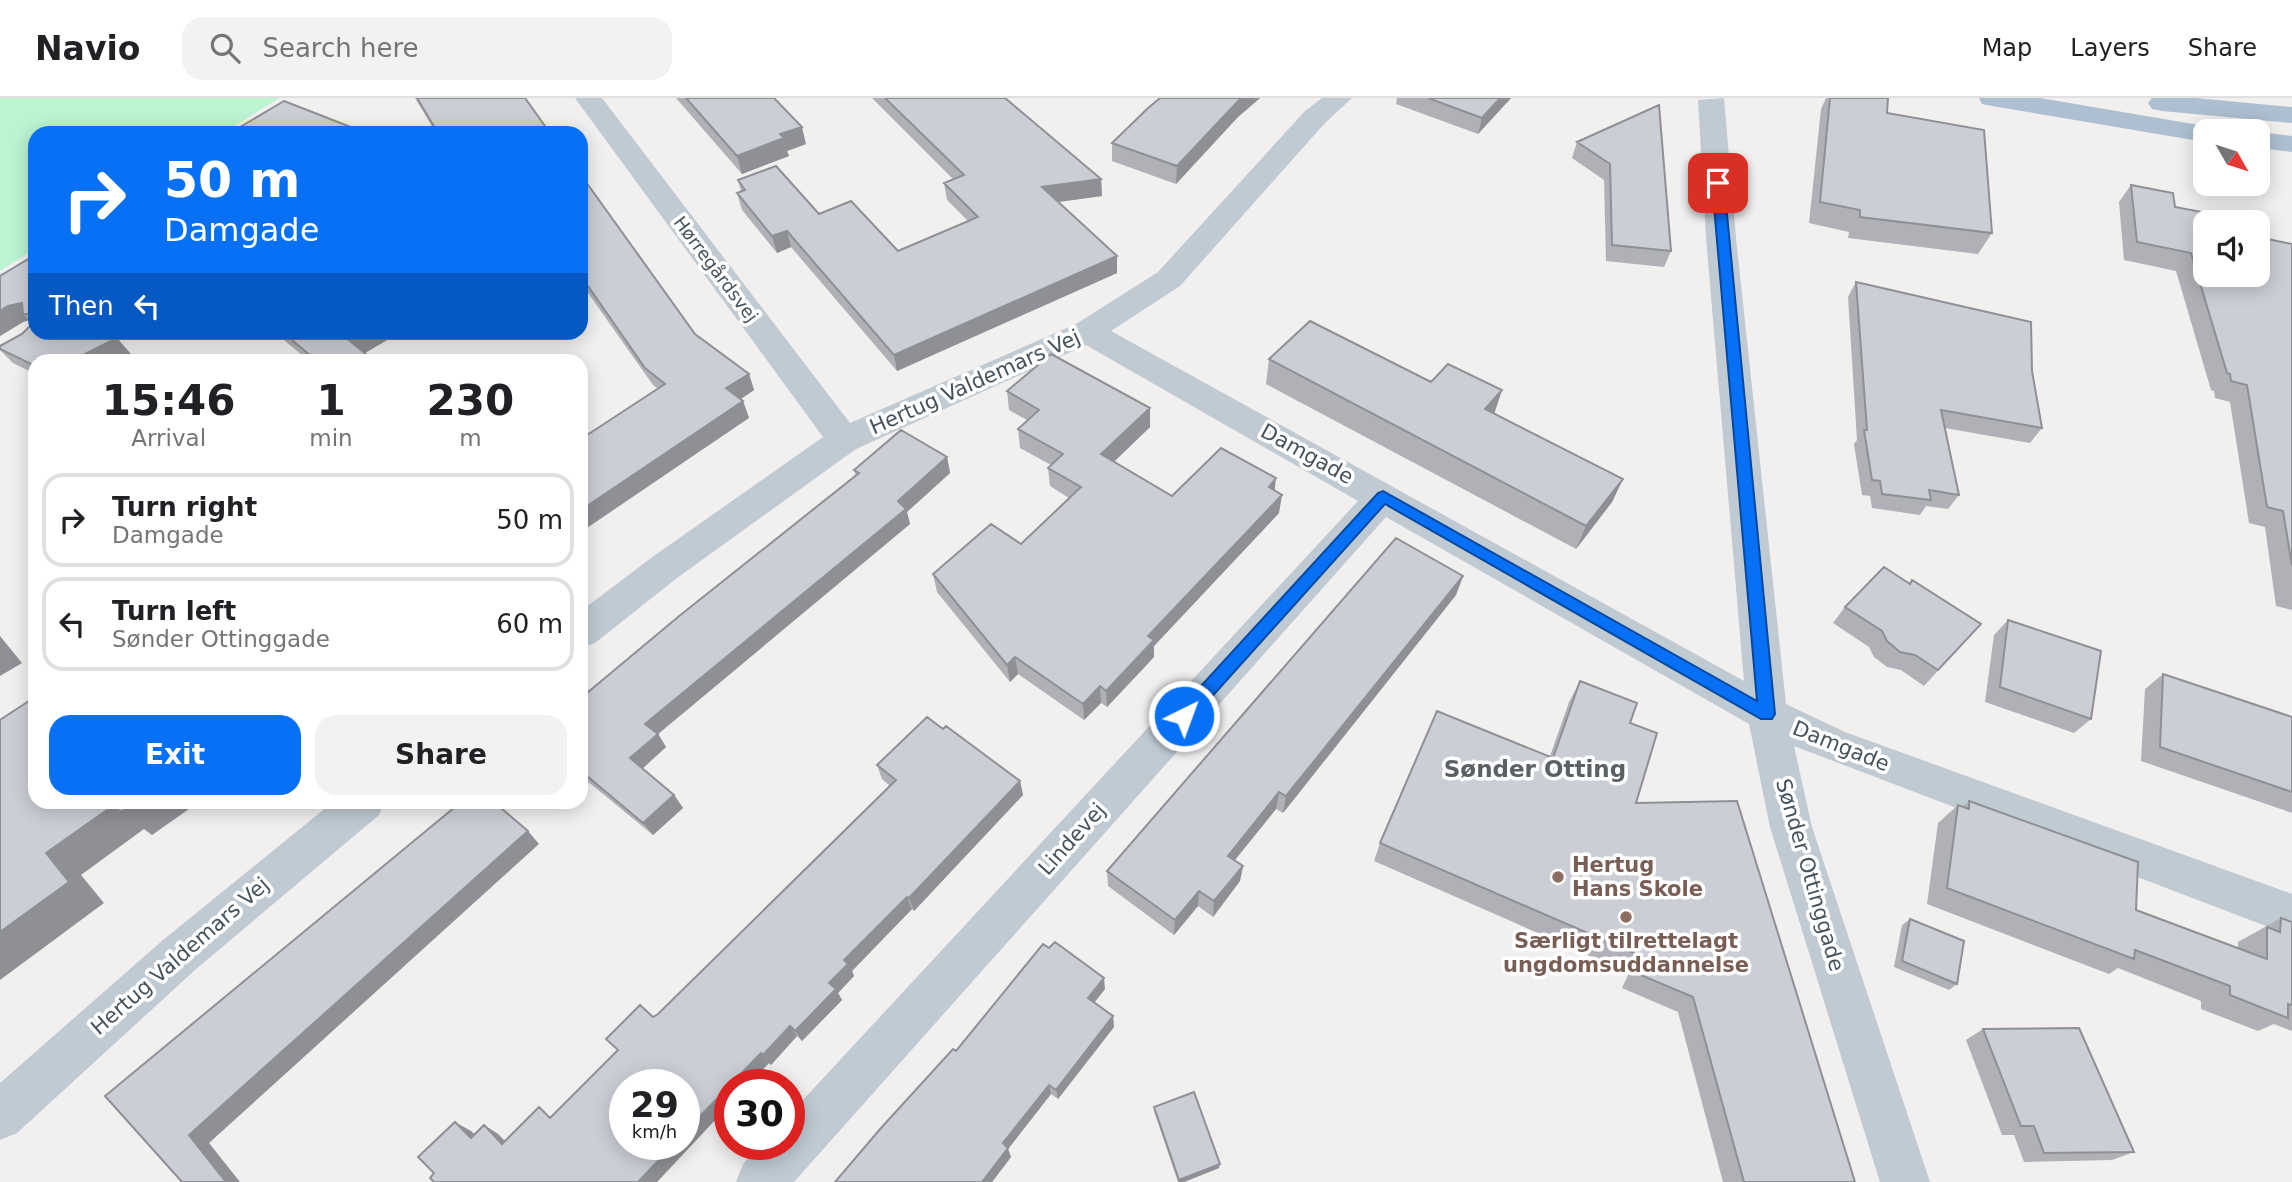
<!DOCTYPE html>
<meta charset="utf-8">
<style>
:root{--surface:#fff;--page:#f2f2f2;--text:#202124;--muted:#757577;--line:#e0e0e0;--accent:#0870f4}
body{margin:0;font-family:"DejaVu Sans",sans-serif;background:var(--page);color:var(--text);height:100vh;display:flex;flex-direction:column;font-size:26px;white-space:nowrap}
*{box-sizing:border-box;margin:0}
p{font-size:23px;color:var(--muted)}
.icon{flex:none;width:38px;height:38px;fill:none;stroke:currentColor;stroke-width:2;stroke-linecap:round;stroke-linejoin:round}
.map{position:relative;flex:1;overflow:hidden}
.panel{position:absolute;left:28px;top:256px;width:560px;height:455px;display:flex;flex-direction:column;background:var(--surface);border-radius:21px;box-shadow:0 4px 18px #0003}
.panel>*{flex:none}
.hud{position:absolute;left:28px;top:28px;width:560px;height:214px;border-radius:21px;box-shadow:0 4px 18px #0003;background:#0870f4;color:#fff;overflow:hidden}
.needle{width:46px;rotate:129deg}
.controls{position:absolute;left:2193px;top:21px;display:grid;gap:14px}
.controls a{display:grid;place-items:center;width:77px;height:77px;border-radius:14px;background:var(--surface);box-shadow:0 4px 18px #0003;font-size:35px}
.speed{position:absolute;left:609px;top:971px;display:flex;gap:14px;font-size:35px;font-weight:700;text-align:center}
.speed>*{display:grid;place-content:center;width:91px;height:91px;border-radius:50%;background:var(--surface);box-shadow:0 4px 18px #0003;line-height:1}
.speed small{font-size:18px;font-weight:400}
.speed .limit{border:10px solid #d22;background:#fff;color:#111}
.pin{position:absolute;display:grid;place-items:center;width:60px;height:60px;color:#fff;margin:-30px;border-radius:14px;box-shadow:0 4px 10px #0006}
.me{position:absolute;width:77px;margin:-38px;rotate:42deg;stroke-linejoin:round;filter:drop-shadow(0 0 5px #0008)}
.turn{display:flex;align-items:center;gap:24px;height:147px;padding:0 21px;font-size:32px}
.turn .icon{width:91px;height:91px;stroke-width:2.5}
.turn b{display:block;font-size:49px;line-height:60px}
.then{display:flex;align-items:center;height:66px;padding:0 21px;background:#0003;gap:14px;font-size:26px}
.eta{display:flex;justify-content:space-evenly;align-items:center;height:119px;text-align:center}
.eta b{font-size:42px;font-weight:700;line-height:49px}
.cta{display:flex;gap:14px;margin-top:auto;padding:14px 21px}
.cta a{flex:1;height:80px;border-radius:21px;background:var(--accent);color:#fff;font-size:28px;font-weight:700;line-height:80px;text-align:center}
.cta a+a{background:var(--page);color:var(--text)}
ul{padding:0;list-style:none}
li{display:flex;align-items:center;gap:21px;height:94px;margin:0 14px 10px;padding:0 7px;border:4px solid var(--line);border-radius:21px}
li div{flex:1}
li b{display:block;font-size:26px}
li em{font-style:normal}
header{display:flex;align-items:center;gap:42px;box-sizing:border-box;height:98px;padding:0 35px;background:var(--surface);border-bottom:2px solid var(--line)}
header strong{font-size:33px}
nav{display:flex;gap:38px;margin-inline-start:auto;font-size:24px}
.search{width:490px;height:63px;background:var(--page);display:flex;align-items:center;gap:18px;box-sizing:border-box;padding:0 24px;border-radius:21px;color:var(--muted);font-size:26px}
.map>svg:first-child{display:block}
</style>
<header>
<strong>Navio</strong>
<div class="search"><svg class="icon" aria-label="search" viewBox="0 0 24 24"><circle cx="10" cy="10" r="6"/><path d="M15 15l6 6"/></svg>Search here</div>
<nav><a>Map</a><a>Layers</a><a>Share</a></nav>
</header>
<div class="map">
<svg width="2292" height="1084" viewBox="0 0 2292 1084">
<rect width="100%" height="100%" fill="#f2efef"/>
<path fill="#baf4d0" d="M 0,0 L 279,0 L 223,35 L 35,35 L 35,151 L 0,173 Z"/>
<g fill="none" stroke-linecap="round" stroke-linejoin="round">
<path fill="#bfcad3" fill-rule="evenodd" d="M 575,0 L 602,0 L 850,325 L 1076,226 L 1158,174 L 1305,13 L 1322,0 L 1352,0 L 1325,25 L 1180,188 L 1111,233 L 1744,583 L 1706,140 L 1698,2 L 1724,0 L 1736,140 L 1786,606 L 1845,634 L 2292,796 L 2292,838 L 1794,648 L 1812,729 L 1930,1084 L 1880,1084 L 1770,729 L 1749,626 L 1386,419 L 794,1084 L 736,1084 L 743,1066 L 762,1046 L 789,1046 L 789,1017 L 1358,403 L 1086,247 L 856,351 L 677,480 L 595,545 L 581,550 L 581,513 L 651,460 L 823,339 Z
M 333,704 L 385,704 L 379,717 L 195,872 L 17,1035 L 0,1042 L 0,985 L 163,842 Z"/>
<path fill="#adbfd1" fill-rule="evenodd" d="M 1979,0 L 2040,0 L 2205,28 L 2217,33 L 2205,33 L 2205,44 L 1992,8 L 1982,6 Z
M 2152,0 L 2196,0 L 2292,9 L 2292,25 L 2162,13 L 2152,11 L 2148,5 Z
M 2258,34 L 2292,38 L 2292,54 L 2258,50 Z"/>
</g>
<path fill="#afb1b7" d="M 415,0 L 525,0 L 550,35 L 436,35 Z
M 676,0 L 774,0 L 806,46 L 787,53 L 789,58 L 742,76 Z
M 872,0 L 1005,0 L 1101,81 L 1102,98 L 1058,104 L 1117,158 L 1117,175 L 897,273 L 791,149 L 777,155 L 742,112 L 737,95 L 741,93 L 738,82 L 819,116 L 898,153 L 968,123 L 947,102 L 944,85 L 953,81 Z
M 1160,0 L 1260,0 L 1238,19 L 1176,86 L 1112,63 L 1112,45 Z
M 1397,0 L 1511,0 L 1478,36 L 1396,6 Z
M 1826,0 L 1888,0 L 1887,15 L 1992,135 L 1978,156 L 1848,140 L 1849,134 L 1809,125 L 1821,11 Z
M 1659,7 L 1671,153 L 1664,169 L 1606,163 L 1604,82 L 1572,60 L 1577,44 Z
M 581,77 L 695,236 L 749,276 L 754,292 L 741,301 L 743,303 L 749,320 L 658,291 L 653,287 L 581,185 Z
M 2131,87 L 2175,109 L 2205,177 L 2292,146 L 2292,512 L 2276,508 L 2265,429 L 2249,425 L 2230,304 L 2215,300 L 2214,293 L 2211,292 L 2176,173 L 2124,162 L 2119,104 Z
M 35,157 L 35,234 L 131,256 L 35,262 L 35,276 L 13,265 L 0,252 L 0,248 L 22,236 L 33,226 L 29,222 L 23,224 L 0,238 L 0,178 Z
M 1856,184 L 2032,273 L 2042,330 L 2030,345 L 1945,330 L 1959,397 L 1948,411 L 1926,408 L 1920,417 L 1872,410 L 1870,398 L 1862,397 L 1854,346 L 1857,342 L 1848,199 Z
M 274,234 L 401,234 L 364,255 L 373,262 L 308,262 Z
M 1269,261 L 1431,284 L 1502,292 L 1494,316 L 1623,381 L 1612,404 L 1576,451 L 1266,286 Z
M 1007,293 L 1150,329 L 1114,364 L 1172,398 L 1275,393 L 1279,415 L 1154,548 L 1154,559 L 1107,609 L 1101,605 L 1084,622 L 1018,576 L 1010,584 L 937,494 L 933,476 L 1021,446 L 1069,400 L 1050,388 L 1048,370 L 1051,367 L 1020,350 L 1018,331 L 1027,322 L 1009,312 Z
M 947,359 L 950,375 L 907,414 L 910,426 L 658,636 L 666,649 L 642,670 L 674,697 L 683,710 L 653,737 L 581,678 L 581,600 L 856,378 L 854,372 Z
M 1463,478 L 1456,497 L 1283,715 L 1276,711 L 1235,762 L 1243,768 L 1240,783 L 1213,819 L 1198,808 L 1174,837 L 1108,788 L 1107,773 Z
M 1910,486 L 1981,526 L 1924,588 L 1901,572 L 1887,569 L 1874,559 L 1869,549 L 1833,525 L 1845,509 Z
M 2008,522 L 2091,621 L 2074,635 L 1985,604 L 1994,537 Z
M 2163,576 L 2292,619 L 2292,715 L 2141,663 L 2145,591 Z
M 1580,583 L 1630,625 L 1636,705 L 1855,1084 L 1723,1084 L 1678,914 L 1622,890 L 1629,875 L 1374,763 L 1380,745 L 1550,658 L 1569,604 Z
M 943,631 L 1020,683 L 1023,697 L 914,813 L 912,811 L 852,873 L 854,878 L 838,895 L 842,902 L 802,943 L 797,938 L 771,967 L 769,965 L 748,987 L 730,987 L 730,1006 L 657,1084 L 434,1084 L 471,1033 L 474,1036 L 484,1027 L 498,1036 L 505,1043 L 552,1018 L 658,916 L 890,688 L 882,681 L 877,667 Z
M 1969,703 L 2136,812 L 2238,850 L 2238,844 L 2281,820 L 2292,824 L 2292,933 L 2274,926 L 2258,933 L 2201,911 L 2201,903 L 2118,870 L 2109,876 L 1927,806 L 1938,725 L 1958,707 L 1962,709 Z
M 1910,821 L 1957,886 L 1949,892 L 1894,869 L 1902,827 Z
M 1105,891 L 1094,905 L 1113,918 L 1114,929 L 1058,1001 L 1051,996 L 1008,1051 L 1011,1059 L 992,1084 L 835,1084 L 956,953 Z
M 1983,931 L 2134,1054 L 2112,1062 L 2024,1064 L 2014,1037 L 2002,1037 L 1966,942 Z
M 1154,1009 L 1219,1070 L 1184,1084 L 1178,1084 L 1154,1013 Z"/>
<path fill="#8e9095" d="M 1241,0 L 1260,0 L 1238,19 L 1176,86 L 1177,68 Z
M 1500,0 L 1511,0 L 1478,36 L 1482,20 Z
M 802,29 L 806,46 L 787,53 L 789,58 L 742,76 L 737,58 L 780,36 Z
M 1101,81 L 1102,98 L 1043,106 L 1042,89 Z
M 787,133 L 791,149 L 777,155 L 772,138 Z
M 1117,158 L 1117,175 L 897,273 L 894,257 Z
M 22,205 L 23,216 L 29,222 L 23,224 L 0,238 L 0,213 L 8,208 Z
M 362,234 L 401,234 L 360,258 L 349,242 Z
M 117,240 L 131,256 L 118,262 L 73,262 Z
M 749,276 L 754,292 L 732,307 L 726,290 Z
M 1502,292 L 1494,316 L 1485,311 Z
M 743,303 L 749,320 L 581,434 L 581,412 Z
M 1150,310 L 1150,329 L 1102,375 L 1101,356 Z
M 947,359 L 950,375 L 907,414 L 910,426 L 658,636 L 666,649 L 639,674 L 630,660 L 645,626 Z
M 1276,380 L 1274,399 L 1269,389 Z
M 1623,381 L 1612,404 L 1576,451 L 1586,428 Z
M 1282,397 L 1279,415 L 1154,548 L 1154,559 L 1107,609 L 1106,593 L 1148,538 Z
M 1463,478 L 1456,497 L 1283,715 L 1286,698 Z
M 0,538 L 22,565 L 0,578 Z
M 1015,559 L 1018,576 L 1010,584 L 1007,567 Z
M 1100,588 L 1101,605 L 1084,622 L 1083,606 Z
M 1020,683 L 1023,697 L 914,813 L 909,800 Z
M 1279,694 L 1276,711 L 1226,773 L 1228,758 Z
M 674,697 L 683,710 L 653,737 L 643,725 Z
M 135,704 L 199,704 L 152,737 L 144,731 L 81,777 L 104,805 L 0,882 L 0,834 L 46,755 L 114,707 Z
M 528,733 L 539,746 L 209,1045 L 240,1084 L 226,1084 L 189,1037 Z
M 1243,768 L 1240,783 L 1213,819 L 1214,803 Z
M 1199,793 L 1198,808 L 1174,837 L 1175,822 Z
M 907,799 L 912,811 L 852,873 L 854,878 L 838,895 L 842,902 L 802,943 L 795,933 L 829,885 L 844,862 Z
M 1104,880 L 1105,891 L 1089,911 L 1088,900 Z
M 1113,918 L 1114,929 L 1058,1001 L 1056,992 Z
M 790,928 L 797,938 L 771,967 L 763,957 Z
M 761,955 L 769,965 L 748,987 L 730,987 Z
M 730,987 L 730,1006 L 657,1084 L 638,1084 L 674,1046 L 684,1046 L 684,1035 Z
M 1049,987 L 1051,996 L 1008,1051 L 1011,1059 L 992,1084 L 982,1084 L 1003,1045 Z
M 455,1024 L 471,1033 L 486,1049 L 471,1040 Z
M 484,1027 L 498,1036 L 516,1055 L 502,1046 Z
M 1220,1066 L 1219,1070 L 1184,1084 L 1179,1084 L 1179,1082 Z"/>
<path fill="#cbced5" stroke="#8e9095" stroke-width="2" d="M 417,0 L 525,0 L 550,35 L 438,35 Z
M 686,0 L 774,0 L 802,29 L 780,36 L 784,40 L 737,58 Z
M 885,0 L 1005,0 L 1101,81 L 1042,89 L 1117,158 L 894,257 L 787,133 L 772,138 L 737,95 L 745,92 L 738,82 L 776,68 L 819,116 L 851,103 L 898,153 L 978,119 L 944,85 L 964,77 Z
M 1160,0 L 1241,0 L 1177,68 L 1112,45 L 1147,11 Z
M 1428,0 L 1500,0 L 1482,20 Z
M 1830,0 L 1888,0 L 1887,15 L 1984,32 L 1992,135 L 1860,119 L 1860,112 L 1820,104 Z
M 284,3 L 366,35 L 230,35 Z
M 1659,7 L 1671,153 L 1612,147 L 1610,66 L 1577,44 Z
M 581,77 L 695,236 L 749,276 L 726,290 L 743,303 L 581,412 L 581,341 L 665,286 L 645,270 L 581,178 Z
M 2131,87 L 2173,95 L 2175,109 L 2254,124 L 2205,124 L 2205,177 L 2258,177 L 2258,139 L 2292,146 L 2292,468 L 2283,413 L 2267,409 L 2247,287 L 2231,283 L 2230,276 L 2227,275 L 2191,155 L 2137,144 Z
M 35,157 L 35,216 L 23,216 L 22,205 L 8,208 L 0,213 L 0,178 Z
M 1856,184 L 2031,224 L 2032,273 L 2042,330 L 1941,312 L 1959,397 L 1929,392 L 1931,402 L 1882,396 L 1880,383 L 1872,382 L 1864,332 L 1867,332 Z
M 35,223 L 35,234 L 112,234 L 117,240 L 73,262 L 35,262 L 35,268 L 0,251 L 0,248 L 22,236 Z
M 1310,223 L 1431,284 L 1448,266 L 1502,292 L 1485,311 L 1623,381 L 1586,428 L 1269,261 Z
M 282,234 L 362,234 L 349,242 L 373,262 L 316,262 Z
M 1051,256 L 1150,310 L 1101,356 L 1172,398 L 1221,350 L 1276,380 L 1269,389 L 1282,397 L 1148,538 L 1154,542 L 1106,593 L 1100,588 L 1083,606 L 1015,559 L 1007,567 L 933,476 L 991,426 L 1021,446 L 1081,389 L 1048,370 L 1063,356 L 1018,331 L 1039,312 L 1007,293 Z
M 901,332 L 947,359 L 898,403 L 906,411 L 645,626 L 658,636 L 630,660 L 674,697 L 643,725 L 581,673 L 581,600 L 678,519 L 859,375 L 854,372 Z
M 1396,440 L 1463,478 L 1286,698 L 1279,694 L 1228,758 L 1243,768 L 1214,803 L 1199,793 L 1175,822 L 1107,773 Z
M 1884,469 L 1910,486 L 1912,482 L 1981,526 L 1938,572 L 1915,557 L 1900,554 L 1887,543 L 1882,533 L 1845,509 Z
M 2008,522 L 2101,553 L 2091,621 L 2000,589 Z
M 2163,576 L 2292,619 L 2292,694 L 2160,649 Z
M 1580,583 L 1637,605 L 1630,625 L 1657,635 L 1636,705 L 1737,703 L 1855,1084 L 1744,1084 L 1693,899 L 1636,875 L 1643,859 L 1380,745 L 1437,613 L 1553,660 Z
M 35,599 L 35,704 L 135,704 L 120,714 L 114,707 L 46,755 L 69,784 L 0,834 L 0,622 Z
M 927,619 L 943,631 L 946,628 L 1020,683 L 909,800 L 907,799 L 844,862 L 848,866 L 829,885 L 836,891 L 795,933 L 790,928 L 763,957 L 761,955 L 684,1035 L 684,987 L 625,987 L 625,1046 L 674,1046 L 638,1084 L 434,1084 L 430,1080 L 434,1075 L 418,1059 L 455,1024 L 471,1040 L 484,1027 L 502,1046 L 539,1009 L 550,1020 L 618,952 L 606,941 L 640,907 L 653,919 L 658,916 L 896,682 L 877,667 Z
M 1969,703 L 2138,764 L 2136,812 L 2267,861 L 2267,829 L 2280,834 L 2281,820 L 2292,824 L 2292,907 L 2288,906 L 2288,920 L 2230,897 L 2230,888 L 2135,852 L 2134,861 L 1947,790 L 1958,707 L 1969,711 Z
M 461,704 L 494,704 L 528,733 L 189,1037 L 226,1084 L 182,1084 L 105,998 Z
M 1910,821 L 1964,843 L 1957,886 L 1902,863 Z
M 1055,844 L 1104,880 L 1088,900 L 1113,918 L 1056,992 L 1049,987 L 1003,1045 L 1008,1050 L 982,1084 L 835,1084 L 881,1030 L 953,951 L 956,953 L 1043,846 L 1049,850 Z
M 2079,930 L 2134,1054 L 2044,1055 L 2034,1028 L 2021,1028 L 1983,931 Z
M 1194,994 L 1220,1066 L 1179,1082 L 1154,1009 Z"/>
<path fill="#0870f4" stroke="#05499f" stroke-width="2" d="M 1718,81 L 1724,85 L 1775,616 L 1772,621 L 1761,621 L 1385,406 L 1190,623 L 1178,623 L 1175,618 L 1178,613 L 1378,395 L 1383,393 L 1757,603 L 1712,85 Z"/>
<g fill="#8d6e63" stroke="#fff" stroke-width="2.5">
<circle cx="1558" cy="779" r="7"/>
<circle cx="1626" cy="819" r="7"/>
</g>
<g text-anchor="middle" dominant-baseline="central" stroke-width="7" stroke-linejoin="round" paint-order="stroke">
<g font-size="18" fill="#45535f" stroke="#fff">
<text transform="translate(716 171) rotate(53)">Hørregårdsvej</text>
</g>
<g font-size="21" fill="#45535f" stroke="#fff">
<text transform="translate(975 284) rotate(-24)">Hertug Valdemars Vej</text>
<text transform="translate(1307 356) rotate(29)">Damgade</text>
<text transform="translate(1841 648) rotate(22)">Damgade</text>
<text transform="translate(1072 741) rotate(-48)">Lindevej</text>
<text transform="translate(1810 777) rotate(74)">Sønder Ottinggade</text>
<text transform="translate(180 858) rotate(-41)">Hertug Valdemars Vej</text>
</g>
<g font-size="21" font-weight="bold" fill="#785e54" stroke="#fff" text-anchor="start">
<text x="1572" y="767">Hertug<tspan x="1572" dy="24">Hans Skole</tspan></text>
<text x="1626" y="843" text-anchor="middle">Særligt tilrettelagt<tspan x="1626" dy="24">ungdomsuddannelse</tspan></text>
</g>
<g font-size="23" font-weight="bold" fill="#5b6065" stroke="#fff">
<text x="1535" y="671">Sønder Otting</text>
</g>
</g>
</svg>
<div class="controls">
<a><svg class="needle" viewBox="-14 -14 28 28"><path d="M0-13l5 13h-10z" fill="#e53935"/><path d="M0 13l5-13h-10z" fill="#757577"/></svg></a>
<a><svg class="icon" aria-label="sound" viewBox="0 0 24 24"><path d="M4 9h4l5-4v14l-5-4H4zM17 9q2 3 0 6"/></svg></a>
</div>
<div class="speed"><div>29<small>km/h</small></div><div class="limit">30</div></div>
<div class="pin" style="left:1718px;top:85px;background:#d93025"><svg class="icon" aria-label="arrive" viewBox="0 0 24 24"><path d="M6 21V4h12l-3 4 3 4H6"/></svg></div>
<svg class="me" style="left:1184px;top:618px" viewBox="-20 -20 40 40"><circle r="17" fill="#0870f4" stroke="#fff" stroke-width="3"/><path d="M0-11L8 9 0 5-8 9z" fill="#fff"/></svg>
<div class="hud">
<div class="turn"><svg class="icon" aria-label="right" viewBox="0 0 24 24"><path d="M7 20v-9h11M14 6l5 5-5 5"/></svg><div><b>50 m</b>Damgade</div></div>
<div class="then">Then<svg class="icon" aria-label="left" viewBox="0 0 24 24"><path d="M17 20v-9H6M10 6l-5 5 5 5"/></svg></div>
</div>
<section class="panel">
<div class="eta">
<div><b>15:46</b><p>Arrival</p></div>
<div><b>1</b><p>min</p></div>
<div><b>230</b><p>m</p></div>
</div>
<ul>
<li><svg class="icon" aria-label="right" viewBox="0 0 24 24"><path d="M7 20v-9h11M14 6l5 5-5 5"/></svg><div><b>Turn right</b><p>Damgade</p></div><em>50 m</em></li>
<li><svg class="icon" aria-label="left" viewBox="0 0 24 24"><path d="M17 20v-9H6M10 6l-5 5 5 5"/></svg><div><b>Turn left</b><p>Sønder Ottinggade</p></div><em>60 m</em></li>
</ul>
<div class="cta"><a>Exit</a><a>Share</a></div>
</section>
</div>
